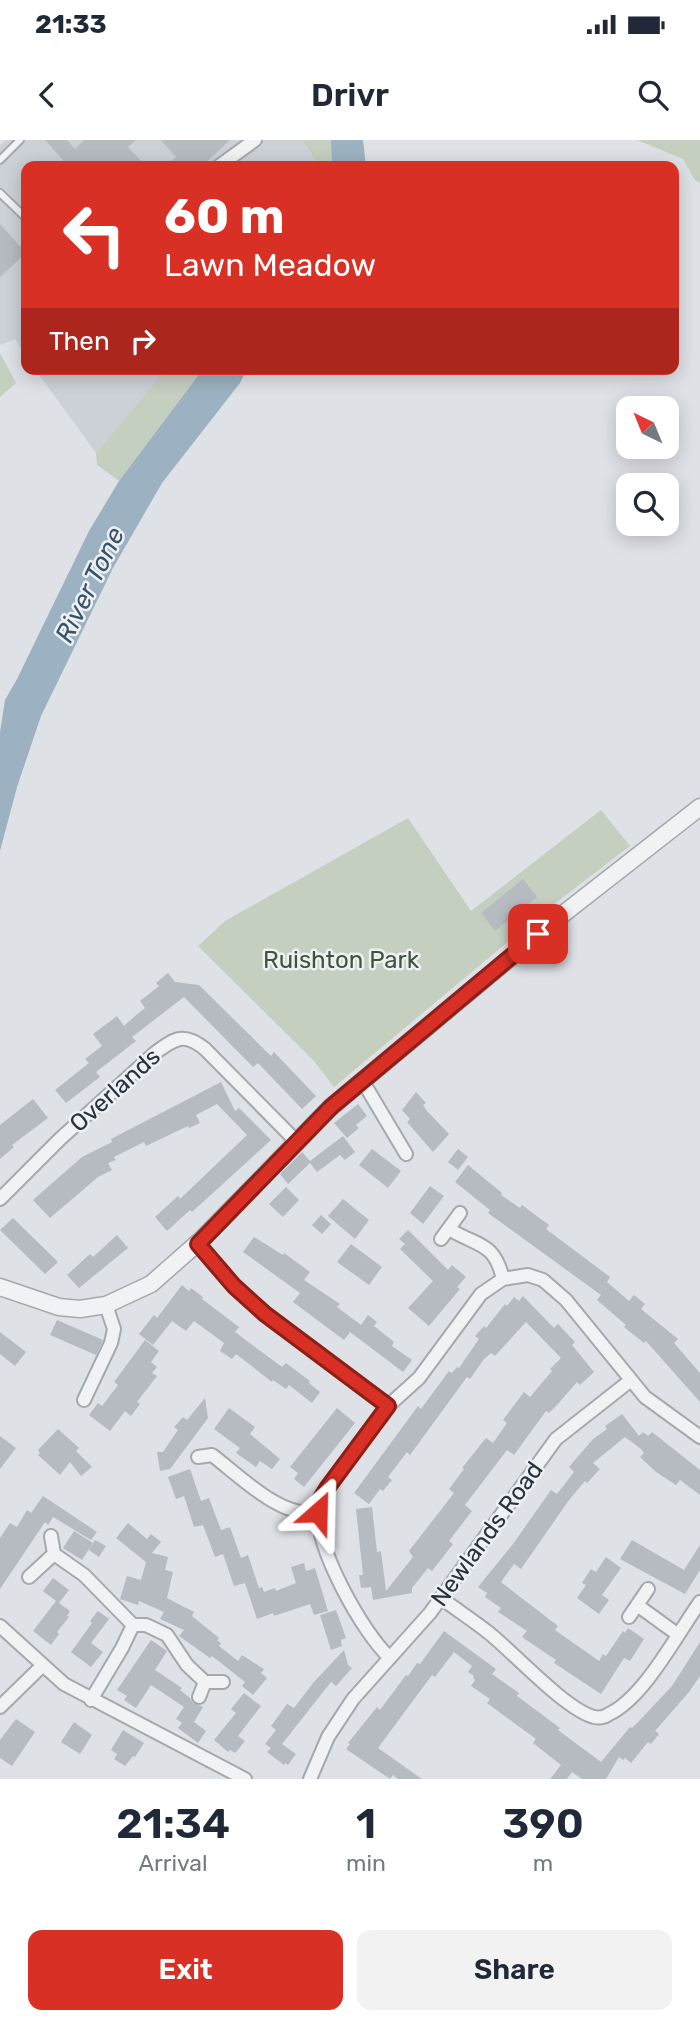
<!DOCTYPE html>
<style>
:root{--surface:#fff;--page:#f2f2f3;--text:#1f2937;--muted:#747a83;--accent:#d93025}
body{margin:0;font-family:Rubik,sans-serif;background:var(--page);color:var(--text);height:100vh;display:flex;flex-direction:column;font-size:26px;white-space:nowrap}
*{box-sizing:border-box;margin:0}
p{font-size:23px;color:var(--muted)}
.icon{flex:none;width:38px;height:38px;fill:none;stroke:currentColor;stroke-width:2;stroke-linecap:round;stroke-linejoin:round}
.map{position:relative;height:1639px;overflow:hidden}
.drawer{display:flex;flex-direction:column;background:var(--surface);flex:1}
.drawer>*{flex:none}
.guide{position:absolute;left:21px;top:21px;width:658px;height:214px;border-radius:14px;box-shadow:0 4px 18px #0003;background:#d93025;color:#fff;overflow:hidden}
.needle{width:46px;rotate:317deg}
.controls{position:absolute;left:616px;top:256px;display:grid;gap:14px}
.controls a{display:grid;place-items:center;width:63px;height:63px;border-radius:14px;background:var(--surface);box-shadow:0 4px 18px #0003;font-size:35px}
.pin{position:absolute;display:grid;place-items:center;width:60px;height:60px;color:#fff;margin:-30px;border-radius:14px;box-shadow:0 4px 10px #0006}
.me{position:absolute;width:77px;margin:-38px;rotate:25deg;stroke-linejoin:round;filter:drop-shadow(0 0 5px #0008)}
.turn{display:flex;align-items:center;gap:24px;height:147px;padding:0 28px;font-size:32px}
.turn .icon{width:91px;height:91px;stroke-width:2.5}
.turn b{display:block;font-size:49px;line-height:60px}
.then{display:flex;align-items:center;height:66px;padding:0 28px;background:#0003;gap:14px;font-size:26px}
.eta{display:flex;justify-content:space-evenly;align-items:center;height:119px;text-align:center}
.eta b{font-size:42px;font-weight:600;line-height:49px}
.button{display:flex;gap:14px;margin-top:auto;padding:14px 28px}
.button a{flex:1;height:80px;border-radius:14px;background:var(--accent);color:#fff;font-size:28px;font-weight:600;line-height:80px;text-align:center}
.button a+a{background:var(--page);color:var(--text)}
.status{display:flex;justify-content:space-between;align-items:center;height:49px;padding:0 35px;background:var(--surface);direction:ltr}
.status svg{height:19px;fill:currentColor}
header{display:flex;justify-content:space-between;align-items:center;height:91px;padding:0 28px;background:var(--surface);font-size:32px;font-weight:600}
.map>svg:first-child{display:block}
</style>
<div class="status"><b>21:33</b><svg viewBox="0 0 49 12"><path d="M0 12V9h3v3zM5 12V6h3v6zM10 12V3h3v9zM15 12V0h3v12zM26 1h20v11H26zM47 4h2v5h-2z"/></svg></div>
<header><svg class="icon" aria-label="back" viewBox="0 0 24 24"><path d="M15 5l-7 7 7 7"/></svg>Drivr<svg class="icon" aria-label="search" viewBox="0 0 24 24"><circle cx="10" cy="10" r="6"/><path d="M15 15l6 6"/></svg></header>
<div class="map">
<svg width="700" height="1639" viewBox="0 0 700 1639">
<rect width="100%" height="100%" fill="#dee1e6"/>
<path fill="#ccd1d7" d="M 6,0 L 302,0 L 316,21 L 314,26 L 26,26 L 26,217 L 15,199 L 0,205 L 0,5 Z
M 35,229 L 166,229 L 96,313 Z"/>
<path fill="#c5cfc0" d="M 302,0 L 331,0 L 332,26 L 314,26 L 316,21 Z
M 637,0 L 700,0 L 700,43 L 695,40 L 683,19 Z
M 0,213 L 16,243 L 0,257 Z
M 166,229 L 203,229 L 119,341 L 97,325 L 96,313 Z
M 601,670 L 630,706 L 540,775 L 334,947 L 314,921 L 198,806 L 225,781 L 408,678 L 471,771 Z"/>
<path fill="#9cb2c2" d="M 331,0 L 363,0 L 366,26 L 332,26 Z
M 203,229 L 247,229 L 240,243 L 162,343 L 113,428 L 41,576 L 17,647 L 0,711 L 0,592 L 5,560 L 17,539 L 89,391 L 119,341 Z"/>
<path fill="#b6bbc2" d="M 45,0 L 67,0 L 75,9 L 84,0 L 136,0 L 128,7 L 146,26 L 56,26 L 63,20 Z
M 161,0 L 230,0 L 202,26 L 166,26 L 176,17 Z
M 0,84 L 26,113 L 0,137 Z
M 523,739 L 537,757 L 495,791 L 481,773 Z
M 168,833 L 175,842 L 199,845 L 271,916 L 274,912 L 316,956 L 302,969 L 258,923 L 253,927 L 184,857 L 132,897 L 136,901 L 96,932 L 100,937 L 66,963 L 55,950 L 89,923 L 85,919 L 102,906 L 93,894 L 117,876 L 124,886 L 135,876 L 145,868 L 140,861 L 159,846 L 156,843 Z
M 221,942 L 235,971 L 239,968 L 271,1000 L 192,1072 L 190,1070 L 167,1091 L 155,1077 L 178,1056 L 180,1059 L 247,995 L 217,964 L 196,975 L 200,983 L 189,988 L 188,986 L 146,1006 L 144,1002 L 114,1017 L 116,1020 L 108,1023 L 112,1030 L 98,1037 L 50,1078 L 33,1060 L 82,1017 L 112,1002 L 111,999 Z
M 416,952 L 426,963 L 423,965 L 426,970 L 449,994 L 433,1012 L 407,982 L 410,979 L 402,970 Z
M 33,959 L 48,978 L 12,1005 L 14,1007 L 0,1019 L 0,985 Z
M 358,964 L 367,976 L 356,985 L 359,988 L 347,998 L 334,983 Z
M 343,996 L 355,1012 L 345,1020 L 340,1015 L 317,1032 L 310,1023 L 288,1044 L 280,1034 L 302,1012 L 310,1021 Z
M 372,1009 L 401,1031 L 388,1048 L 359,1025 Z
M 458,1009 L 468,1017 L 458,1030 L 448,1022 Z
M 468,1025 L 502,1053 L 501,1055 L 520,1068 L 522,1065 L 549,1085 L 546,1089 L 610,1137 L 607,1142 L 629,1161 L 634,1155 L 645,1164 L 641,1169 L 678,1199 L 674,1203 L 700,1233 L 700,1262 L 646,1201 L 644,1203 L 624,1187 L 626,1185 L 597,1160 L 601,1155 L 488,1073 L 490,1070 L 455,1042 Z
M 430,1046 L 444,1056 L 423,1084 L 410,1073 Z
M 286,1047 L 299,1060 L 283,1077 L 269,1064 Z
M 343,1059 L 369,1080 L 355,1099 L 328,1076 Z
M 321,1075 L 331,1084 L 322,1094 L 312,1085 Z
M 13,1078 L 58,1122 L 45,1134 L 0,1090 Z
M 408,1090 L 448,1130 L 452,1125 L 466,1137 L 457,1147 L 460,1149 L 429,1186 L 408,1168 L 433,1141 L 400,1109 L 405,1104 L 399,1099 Z
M 117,1095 L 128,1108 L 79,1148 L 67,1135 L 90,1114 L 93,1117 Z
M 254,1097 L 283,1115 L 284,1113 L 310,1132 L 304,1140 L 340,1164 L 337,1167 L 361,1185 L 368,1175 L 377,1182 L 374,1186 L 394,1202 L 392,1206 L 412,1220 L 403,1232 L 350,1192 L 344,1200 L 293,1162 L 300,1153 L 243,1112 Z
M 351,1104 L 382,1127 L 369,1145 L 337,1122 Z
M 182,1145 L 189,1151 L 191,1148 L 203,1157 L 202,1159 L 239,1187 L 235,1192 L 282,1227 L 286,1223 L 310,1241 L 309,1243 L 320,1252 L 312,1263 L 289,1245 L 286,1249 L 273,1240 L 272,1242 L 236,1214 L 232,1219 L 220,1211 L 224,1203 L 194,1181 L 186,1191 L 172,1181 L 153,1205 L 139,1194 L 154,1175 L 157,1178 Z
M 523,1156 L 554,1188 L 558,1184 L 575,1202 L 572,1205 L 594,1232 L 580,1245 L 577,1242 L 557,1265 L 549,1273 L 546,1271 L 514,1315 L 507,1310 L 465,1365 L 472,1371 L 449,1401 L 453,1404 L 432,1431 L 428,1428 L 412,1448 L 412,1453 L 373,1460 L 371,1447 L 361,1448 L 359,1435 L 363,1435 L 356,1369 L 372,1367 L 377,1412 L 381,1411 L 386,1451 L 413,1417 L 409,1411 L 454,1353 L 449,1349 L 464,1329 L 462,1328 L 486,1298 L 493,1303 L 507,1283 L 503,1280 L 524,1252 L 530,1257 L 552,1231 L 550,1229 L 561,1218 L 526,1182 L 495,1216 L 491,1213 L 484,1219 L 470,1239 L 467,1237 L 410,1315 L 407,1312 L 388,1337 L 392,1340 L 383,1351 L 380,1349 L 369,1364 L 354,1353 L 418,1266 L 421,1269 L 449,1231 L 452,1233 L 457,1227 L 459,1228 L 479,1199 L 475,1196 L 484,1186 L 486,1188 L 505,1164 L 507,1166 L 514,1157 L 519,1161 Z
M 57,1180 L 103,1200 L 96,1215 L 50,1195 Z
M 0,1192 L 26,1212 L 15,1226 L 0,1214 Z
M 145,1200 L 159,1211 L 151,1222 L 157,1227 L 152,1233 L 157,1236 L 137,1262 L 140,1264 L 131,1276 L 125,1271 L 110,1291 L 89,1275 L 98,1263 L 102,1266 L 118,1245 L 114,1242 Z
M 205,1258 L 208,1278 L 170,1329 L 160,1331 L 157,1312 L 163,1312 L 178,1290 L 174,1287 L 183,1277 L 187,1280 Z
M 229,1268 L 255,1287 L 250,1294 L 280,1319 L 272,1329 L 260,1321 L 256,1327 L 236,1313 L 240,1308 L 214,1289 Z
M 337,1268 L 355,1283 L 304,1347 L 294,1339 L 298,1333 L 290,1327 Z
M 622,1274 L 639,1296 L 643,1292 L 648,1296 L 652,1292 L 700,1330 L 700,1355 L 680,1340 L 676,1345 L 656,1332 L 640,1317 L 644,1313 L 641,1309 L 625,1297 L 593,1323 L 600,1329 L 587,1343 L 585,1341 L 569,1360 L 521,1429 L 514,1424 L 501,1442 L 558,1486 L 555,1490 L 599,1521 L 603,1514 L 606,1516 L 623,1491 L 625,1493 L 628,1488 L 644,1499 L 630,1521 L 624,1518 L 601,1554 L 554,1523 L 556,1520 L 522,1497 L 527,1491 L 498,1472 L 501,1468 L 485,1457 L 487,1453 L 478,1447 L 513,1404 L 551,1350 L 557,1354 L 574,1332 L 569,1327 L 593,1299 L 607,1289 L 605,1286 Z
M 58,1289 L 79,1308 L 76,1311 L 92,1327 L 81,1336 L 70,1322 L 60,1335 L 38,1315 L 40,1313 L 38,1310 Z
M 0,1296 L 16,1308 L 0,1329 Z
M 190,1329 L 201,1361 L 209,1358 L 221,1390 L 230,1387 L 241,1418 L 248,1415 L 259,1448 L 262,1447 L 264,1452 L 275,1448 L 276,1451 L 296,1443 L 291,1427 L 304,1423 L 306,1431 L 315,1428 L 328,1471 L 314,1475 L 310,1464 L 274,1476 L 273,1473 L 257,1479 L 245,1443 L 234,1446 L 223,1414 L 215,1417 L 203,1385 L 194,1387 L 184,1356 L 176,1359 L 168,1337 Z
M 43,1356 L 97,1392 L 91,1400 L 53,1377 L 48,1385 L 45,1382 L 0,1449 L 0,1398 L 10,1383 L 17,1387 L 27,1370 L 31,1373 Z
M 128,1383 L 147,1399 L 151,1394 L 161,1402 L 152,1413 L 168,1417 L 165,1430 L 173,1432 L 167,1458 L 194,1472 L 192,1476 L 219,1498 L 217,1500 L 221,1503 L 219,1506 L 238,1521 L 242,1515 L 264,1529 L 261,1533 L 267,1538 L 253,1555 L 242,1546 L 245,1542 L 212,1516 L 210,1518 L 179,1496 L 184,1490 L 160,1479 L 164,1472 L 139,1461 L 138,1465 L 120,1459 L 127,1436 L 141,1440 L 146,1422 L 116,1398 Z
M 74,1391 L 93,1403 L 82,1420 L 63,1408 Z
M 95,1400 L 106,1406 L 99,1417 L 89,1410 Z
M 632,1400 L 684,1430 L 700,1405 L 700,1430 L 685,1454 L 620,1419 Z
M 606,1417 L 621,1428 L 602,1455 L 609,1460 L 599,1474 L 577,1458 L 586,1445 L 582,1443 L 591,1429 L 596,1432 Z
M 53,1438 L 69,1450 L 59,1463 L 70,1471 L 67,1476 L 69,1477 L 57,1492 L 59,1494 L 51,1505 L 33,1491 L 56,1461 L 43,1451 Z
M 336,1470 L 346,1498 L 341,1500 L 342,1506 L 331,1510 L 320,1475 Z
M 98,1471 L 109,1479 L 91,1503 L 103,1512 L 91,1527 L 71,1512 L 92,1483 L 90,1481 Z
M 444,1491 L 496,1529 L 492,1534 L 519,1553 L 517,1556 L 560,1588 L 558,1590 L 601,1622 L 630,1587 L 632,1588 L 641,1579 L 672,1546 L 700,1502 L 700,1536 L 689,1552 L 655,1591 L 659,1594 L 651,1604 L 648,1602 L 631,1623 L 625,1618 L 623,1620 L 619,1617 L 606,1639 L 582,1639 L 572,1632 L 567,1639 L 550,1639 L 561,1625 L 533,1603 L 536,1599 L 487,1563 L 490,1559 L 471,1546 L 475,1540 L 473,1538 L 474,1536 L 468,1532 L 472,1526 L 454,1512 L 435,1537 L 432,1535 L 378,1608 L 422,1639 L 398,1639 L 393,1635 L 390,1639 L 346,1609 L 350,1604 L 348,1603 L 377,1567 L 380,1570 L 406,1535 L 408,1536 L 417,1523 L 420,1524 Z
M 151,1500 L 167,1511 L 155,1530 L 182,1548 L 180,1550 L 190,1558 L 193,1563 L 203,1567 L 194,1582 L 206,1591 L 198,1603 L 178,1588 L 182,1583 L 176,1579 L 184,1567 L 151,1545 L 136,1568 L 124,1560 L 127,1556 L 117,1550 Z
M 344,1510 L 348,1525 L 352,1528 L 336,1546 L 331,1542 L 282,1604 L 296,1614 L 288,1625 L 285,1623 L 284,1625 L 267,1612 L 271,1608 L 265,1604 L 276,1590 L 271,1586 L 287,1564 L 294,1568 L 313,1543 Z
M 244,1553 L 261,1566 L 238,1596 L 245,1601 L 235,1613 L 230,1610 L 228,1612 L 214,1600 L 236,1573 L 231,1569 Z
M 16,1579 L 35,1592 L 12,1626 L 0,1618 L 0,1600 Z
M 74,1582 L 92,1595 L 80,1614 L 61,1602 Z
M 123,1590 L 144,1603 L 135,1617 L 133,1616 L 125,1626 L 114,1619 L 117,1614 L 111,1610 Z"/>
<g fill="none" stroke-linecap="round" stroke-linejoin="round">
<g stroke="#a4a9af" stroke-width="10">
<path id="service" d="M 0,20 L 20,0
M 0,53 L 26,78"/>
</g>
<g stroke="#a4a9af" stroke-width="16">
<path id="minor" d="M 219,26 L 255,0
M 362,940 L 406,1014
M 0,1059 L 60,999 L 155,913 C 175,898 184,892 205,909 L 296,1001
M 449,1089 C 478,1107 494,1101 503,1139
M 441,1099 L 460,1073
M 198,1104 L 234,1146 L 265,1174 L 388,1266 L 328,1347 C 323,1355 318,1362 318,1372 C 317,1410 362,1492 390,1518
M 84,1260 L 111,1203 L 114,1189 L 106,1165
M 388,1266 L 419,1238 L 481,1154 L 503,1139 L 528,1135 L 543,1140 L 566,1160 L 645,1257 L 700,1297
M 198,1317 L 212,1315 C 239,1335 282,1380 318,1372
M 51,1396 L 54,1414
M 29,1437 L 54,1414 L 84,1435 L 133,1485 L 122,1508 L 91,1560
M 441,1458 C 457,1470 474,1481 489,1493 C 514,1513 566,1570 594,1577 C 599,1578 605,1577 609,1574 C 644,1558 677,1494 700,1462
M 637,1465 L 677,1494
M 629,1477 L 648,1449
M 133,1485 L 146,1485 L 167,1495 L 187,1525 L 205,1542 L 223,1542
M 0,1486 L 64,1544 L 245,1639
M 199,1557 L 205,1542
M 0,1567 L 43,1525
M 310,1639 L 328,1597 L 353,1559 L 430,1473 L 556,1299 L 631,1240"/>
</g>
<g stroke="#a4a9af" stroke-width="19">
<path id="tertiary" d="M 0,1147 L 59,1167 L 80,1169 L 106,1165 L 151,1144 L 201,1100 L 331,967 L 558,778 L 700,667"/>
</g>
<use href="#service" stroke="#f0f2f4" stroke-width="6"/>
<use href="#minor" stroke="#f0f2f4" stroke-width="12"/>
<use href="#tertiary" stroke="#f0f2f4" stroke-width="16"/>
</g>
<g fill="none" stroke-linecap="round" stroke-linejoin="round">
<g stroke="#8d1f18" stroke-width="18">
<path id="route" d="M 318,1372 L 320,1360 L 328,1347 L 388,1266 L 265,1174 L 234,1146 L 198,1104 L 331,967 L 538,794"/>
</g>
<use href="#route" stroke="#d93025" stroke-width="12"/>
</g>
<g text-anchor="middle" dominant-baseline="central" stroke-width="5" stroke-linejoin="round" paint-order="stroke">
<g font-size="24" fill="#3f5538" stroke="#edf0f4">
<text x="341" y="820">Ruishton Park</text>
</g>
<g font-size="24" fill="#29313b" stroke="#edf0f4">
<text transform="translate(115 950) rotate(-42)">Overlands</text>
<text transform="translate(487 1394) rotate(-54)">Newlands Road</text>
</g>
<g font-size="26" font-style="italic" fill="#38526a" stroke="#edf0f4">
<text transform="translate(90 445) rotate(-64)">River Tone</text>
</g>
</g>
</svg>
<div class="controls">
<a><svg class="needle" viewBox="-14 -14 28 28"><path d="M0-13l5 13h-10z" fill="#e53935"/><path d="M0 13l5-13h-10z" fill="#747a83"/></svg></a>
<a><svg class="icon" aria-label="search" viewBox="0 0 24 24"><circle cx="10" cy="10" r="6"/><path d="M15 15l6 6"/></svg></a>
</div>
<div class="pin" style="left:538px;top:794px;background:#d93025"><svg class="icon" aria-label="arrive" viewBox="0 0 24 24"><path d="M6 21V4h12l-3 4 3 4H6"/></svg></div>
<svg class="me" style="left:318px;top:1372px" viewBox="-20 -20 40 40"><path d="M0-17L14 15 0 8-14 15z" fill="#d93025" stroke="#fff" stroke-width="4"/></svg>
<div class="guide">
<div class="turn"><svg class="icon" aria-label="left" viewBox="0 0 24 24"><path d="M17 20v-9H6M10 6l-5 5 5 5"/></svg><div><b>60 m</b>Lawn Meadow</div></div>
<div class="then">Then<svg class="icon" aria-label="right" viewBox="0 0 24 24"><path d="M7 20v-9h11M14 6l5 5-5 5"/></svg></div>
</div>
</div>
<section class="drawer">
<div class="eta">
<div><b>21:34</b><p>Arrival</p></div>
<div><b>1</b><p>min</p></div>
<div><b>390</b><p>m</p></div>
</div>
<div class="button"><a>Exit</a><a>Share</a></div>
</section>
